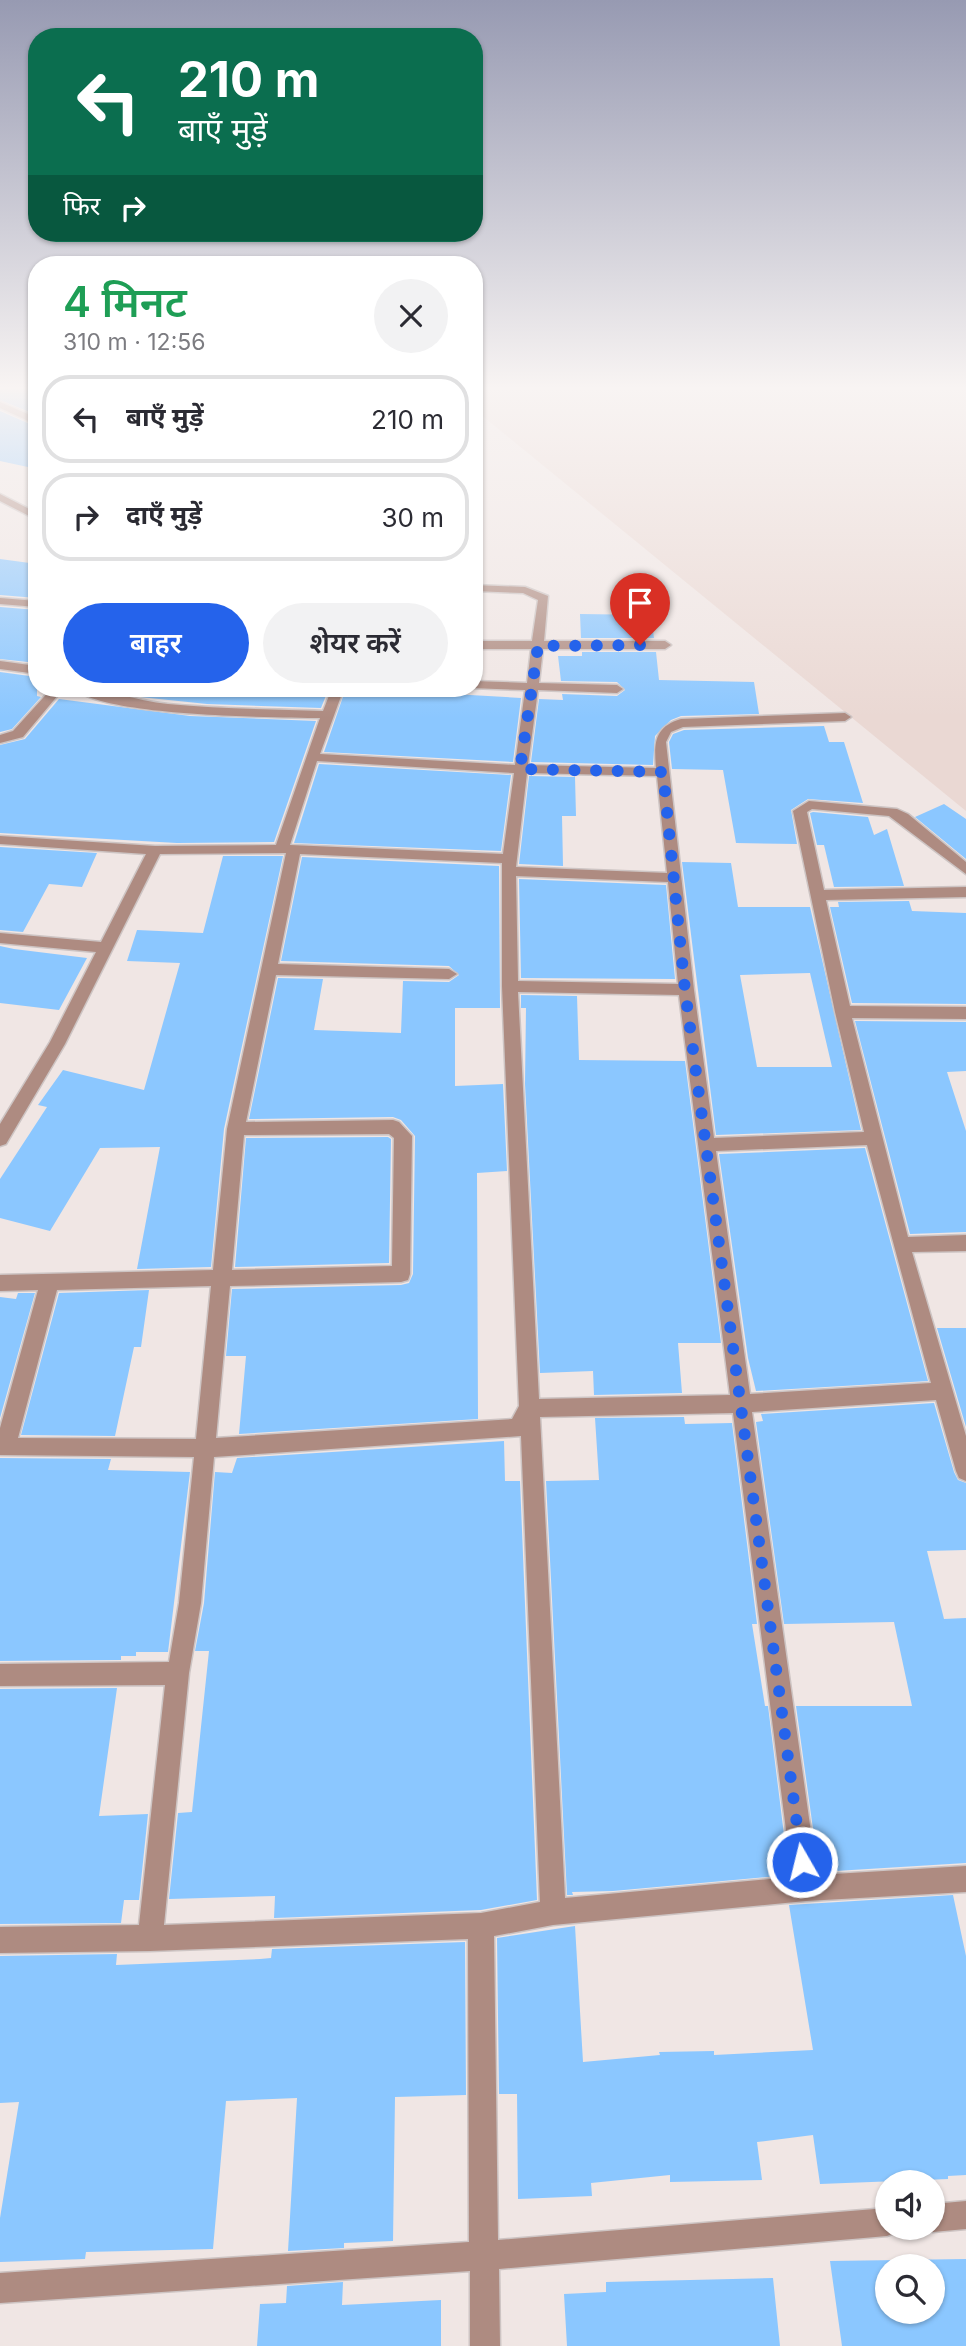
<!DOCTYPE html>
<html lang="hi">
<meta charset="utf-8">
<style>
:root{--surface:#fff;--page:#f2f2f3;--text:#2b2b33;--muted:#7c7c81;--line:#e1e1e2;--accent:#2563eb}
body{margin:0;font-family:Inter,"Noto Sans Devanagari",sans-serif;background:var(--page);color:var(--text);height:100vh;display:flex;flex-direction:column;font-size:26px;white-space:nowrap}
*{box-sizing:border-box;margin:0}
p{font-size:23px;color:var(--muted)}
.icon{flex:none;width:38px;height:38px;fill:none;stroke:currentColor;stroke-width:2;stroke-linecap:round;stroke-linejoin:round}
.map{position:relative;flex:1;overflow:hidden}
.drawer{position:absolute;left:28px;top:256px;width:455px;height:441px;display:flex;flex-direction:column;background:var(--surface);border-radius:28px;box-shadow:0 2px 5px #0004}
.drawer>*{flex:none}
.hud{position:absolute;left:28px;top:28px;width:455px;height:214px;border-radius:28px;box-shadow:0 2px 5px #0004;background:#0b6e4f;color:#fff;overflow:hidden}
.tools{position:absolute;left:875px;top:2170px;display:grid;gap:14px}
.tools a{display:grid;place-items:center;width:70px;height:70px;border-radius:50%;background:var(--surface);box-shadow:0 2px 5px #0004;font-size:35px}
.pin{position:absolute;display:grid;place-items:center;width:60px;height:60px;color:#fff;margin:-72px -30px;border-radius:50% 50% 50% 0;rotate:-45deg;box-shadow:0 0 7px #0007}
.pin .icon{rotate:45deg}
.me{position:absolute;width:77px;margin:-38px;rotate:352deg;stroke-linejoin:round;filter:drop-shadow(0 0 5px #0008)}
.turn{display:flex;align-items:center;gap:24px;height:147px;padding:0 35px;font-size:32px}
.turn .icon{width:91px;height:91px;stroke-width:2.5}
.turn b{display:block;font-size:49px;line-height:60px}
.then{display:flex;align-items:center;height:66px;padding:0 35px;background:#0003;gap:14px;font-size:26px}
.round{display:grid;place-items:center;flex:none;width:74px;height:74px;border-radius:37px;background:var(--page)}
.overview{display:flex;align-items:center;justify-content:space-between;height:119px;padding:0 35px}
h1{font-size:42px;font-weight:600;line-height:52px;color:#1e9e55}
.primary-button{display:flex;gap:14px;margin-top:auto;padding:14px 35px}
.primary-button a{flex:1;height:80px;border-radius:42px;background:var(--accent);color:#fff;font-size:28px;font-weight:600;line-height:80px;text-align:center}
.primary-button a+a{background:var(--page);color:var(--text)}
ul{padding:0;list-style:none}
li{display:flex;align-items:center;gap:21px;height:88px;margin:0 14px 10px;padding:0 21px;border:4px solid var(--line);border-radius:28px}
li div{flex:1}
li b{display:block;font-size:26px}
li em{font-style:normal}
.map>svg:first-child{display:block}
</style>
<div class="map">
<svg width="966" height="2346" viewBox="0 0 966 2346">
<rect width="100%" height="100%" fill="#f0e6e4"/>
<path fill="#ead8d3" d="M 474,389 L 966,389 L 966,811 L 474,409 Z"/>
<path fill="#8bc7ff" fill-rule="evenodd" d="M 0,389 L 37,389 L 37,415 L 0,400 Z
M 0,411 L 37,427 L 37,469 L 0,461 Z
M 0,559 L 37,564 L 37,598 L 0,595 Z
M 0,607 L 37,610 L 37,663 L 0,659 Z
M 580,614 L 651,615 L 654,638 L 581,638 Z
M 582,652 L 656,652 L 659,680 L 754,682 L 759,714 L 681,716 L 671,720 L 655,736 L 653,765 L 531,762 L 539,699 L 563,700 L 562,694 L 617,696 L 625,690 L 617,682 L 561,681 L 558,656 L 582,656 Z
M 0,672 L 37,677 L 37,696 L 41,697 L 12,729 L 0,732 Z
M 197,688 L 329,688 L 321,708 L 207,704 L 140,697 L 144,690 L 194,693 Z
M 346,688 L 521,698 L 513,762 L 324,752 Z
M 59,699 L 190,716 L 316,721 L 274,842 L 177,843 L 0,833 L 0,745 L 25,739 Z
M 824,726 L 829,742 L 844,742 L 863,803 L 808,799 L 791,810 L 797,844 L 736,843 L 723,770 L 672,769 L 669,742 L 673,734 L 684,730 Z
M 319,764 L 511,775 L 501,851 L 294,843 Z
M 529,776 L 575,777 L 576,816 L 562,816 L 563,866 L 519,864 Z
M 944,804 L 966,819 L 966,859 L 915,817 Z
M 813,812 L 868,817 L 874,835 L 887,829 L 904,886 L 834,887 L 824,845 L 817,845 L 810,813 Z
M 0,847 L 97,853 L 82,887 L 49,884 L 23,932 L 0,930 Z
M 223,856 L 283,856 L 224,1129 L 211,1267 L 137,1269 L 160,1147 L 100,1148 L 50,1231 L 0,1218 L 0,1179 L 47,1107 L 38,1105 L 63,1070 L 144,1090 L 180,963 L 127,961 L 137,930 L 203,933 Z
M 302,857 L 499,866 L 500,1008 L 455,1008 L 455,1086 L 503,1084 L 507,1171 L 477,1173 L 478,1419 L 239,1434 L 246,1356 L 226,1356 L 232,1289 L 401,1285 L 409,1283 L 413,1274 L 415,1136 L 401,1120 L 393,1117 L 249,1119 L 278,978 L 323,979 L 314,1030 L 401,1033 L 403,981 L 449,982 L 459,975 L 449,966 L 281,961 Z
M 682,862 L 731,863 L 738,907 L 810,907 L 861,1130 L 716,1135 ZM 810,973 L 832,1067 L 757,1067 L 740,975 Z
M 519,879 L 666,885 L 675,979 L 521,978 Z
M 909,901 L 912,911 L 966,913 L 966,1004 L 852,1003 L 830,907 L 839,907 L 838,902 Z
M 0,946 L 14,949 L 87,958 L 59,1010 L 0,1003 Z
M 521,995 L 577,996 L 579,1060 L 685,1061 L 721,1343 L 678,1343 L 682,1393 L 594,1395 L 593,1371 L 540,1373 L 525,1084 L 526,1008 L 521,1008 Z
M 855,1021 L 966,1022 L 966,1071 L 947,1072 L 966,1131 L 966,1232 L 910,1234 Z
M 388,1137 L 391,1139 L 389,1263 L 235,1267 L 246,1138 Z
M 865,1148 L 928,1381 L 756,1391 L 748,1358 L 719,1154 Z
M 149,1290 L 141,1347 L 134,1347 L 115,1436 L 21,1435 L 59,1293 Z
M 18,1293 L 35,1293 L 0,1418 L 0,1297 L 16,1299 Z
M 937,1328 L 966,1328 L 966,1427 Z
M 934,1403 L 954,1472 L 958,1480 L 966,1483 L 966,1550 L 927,1551 L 944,1619 L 966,1618 L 966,1863 L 819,1872 L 796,1706 L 912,1706 L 894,1622 L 784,1624 L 756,1422 L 763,1421 L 761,1414 Z
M 684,1417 L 685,1424 L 732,1423 L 757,1624 L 752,1624 L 765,1706 L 768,1706 L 789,1875 L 613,1891 L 572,1892 L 573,1895 L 567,1895 L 546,1481 L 599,1480 L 595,1418 Z
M 504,1441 L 505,1481 L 520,1481 L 537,1900 L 481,1910 L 274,1918 L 275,1896 L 169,1899 L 178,1813 L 192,1812 L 209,1651 L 195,1651 L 204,1603 L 215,1472 L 232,1473 L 237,1458 Z
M 0,1458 L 111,1459 L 108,1470 L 190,1472 L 168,1652 L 136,1652 L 136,1656 L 121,1656 L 121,1660 L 0,1661 Z
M 117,1688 L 99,1816 L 148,1814 L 139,1900 L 124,1900 L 121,1923 L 0,1924 L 0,1689 Z
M 953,1895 L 966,1956 L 966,2175 L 948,2176 L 948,2179 L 820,2184 L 813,2135 L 757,2142 L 762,2180 L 670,2182 L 670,2175 L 591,2183 L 592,2196 L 518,2199 L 517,2094 L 499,2094 L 497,1938 L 575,1926 L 583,2062 L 660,2055 L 659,2052 L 714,2051 L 714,2055 L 813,2050 L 789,1905 Z
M 465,1942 L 466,2095 L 395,2097 L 393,2241 L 344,2243 L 344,2248 L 288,2251 L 297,2098 L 226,2101 L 213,2249 L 86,2252 L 85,2259 L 0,2262 L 0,2218 L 19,2102 L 0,2103 L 0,1956 L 117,1954 L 116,1965 L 260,1959 L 271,1958 L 272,1949 Z
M 966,2259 L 966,2346 L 842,2346 L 830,2261 ZM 887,2266 L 933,2266 L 933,2312 L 887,2312 Z
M 773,2278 L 780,2346 L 567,2346 L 564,2294 L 606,2292 L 606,2282 Z
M 343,2282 L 342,2305 L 441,2300 L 441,2346 L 257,2346 L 260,2304 L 286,2303 L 287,2286 Z"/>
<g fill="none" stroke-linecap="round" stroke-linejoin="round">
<g stroke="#cdc4c3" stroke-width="3">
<path id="minor" d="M 0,402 L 37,418 L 37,425 L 0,408 Z
M 0,494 L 37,513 L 37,520 L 0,501 Z
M 474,585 L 525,587 L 548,596 L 544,641 L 665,641 L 671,645 L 665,649 L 543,649 L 539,683 L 617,685 L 623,689 L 617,693 L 538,690 L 528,765 L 656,768 C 654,743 654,727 681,719 L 845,713 L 851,717 L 845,721 L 683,727 L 671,732 L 666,742 L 694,990 L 714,1138 L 864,1132 L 835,1012 L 793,811 L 809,801 L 897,809 L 908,814 L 966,862 L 966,874 L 889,816 L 812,809 L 807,812 L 824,890 L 966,887 L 966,897 L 826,900 L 850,1006 L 966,1007 L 966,1019 L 852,1018 L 908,1237 L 966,1235 L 966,1251 L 912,1252 L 966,1436 L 966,1481 L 959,1478 L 956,1471 L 936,1400 L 752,1412 L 817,1875 L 966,1866 L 966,1892 L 806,1901 L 553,1925 L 494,1936 L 498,2240 L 887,2208 L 887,2228 L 899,2228 L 897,2232 L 887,2236 L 499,2269 L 500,2346 L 470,2346 L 470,2271 L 0,2303 L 0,2273 L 469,2242 L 468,1939 L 150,1951 L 0,1953 L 0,1927 L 139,1925 L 165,1685 L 0,1686 L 0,1664 L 169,1662 L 179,1603 L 194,1457 L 0,1455 L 0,1428 L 38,1290 L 0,1291 L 0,1275 L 213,1270 L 227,1129 L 286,853 L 160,854 L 65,1044 L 6,1144 L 0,1146 L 0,1124 L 50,1042 L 96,952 L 0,943 L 0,933 L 101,942 L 146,854 L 0,844 L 0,836 L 155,846 L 276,845 L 320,718 C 273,717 103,717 73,688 C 104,688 136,701 168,704 C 219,709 271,709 323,711 L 332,688 L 344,688 L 320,754 L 515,765 L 525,690 L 470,688 L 474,688 L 474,681 L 527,683 L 531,649 L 474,649 L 474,641 L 532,641 L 538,600 L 523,593 L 474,591 ZM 317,761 L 514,773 L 503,854 L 290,845 ZM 527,773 L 657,776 L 667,873 L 516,867 ZM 300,854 L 502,863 L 502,986 L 519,1406 L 512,1419 L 216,1438 L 230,1286 L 401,1282 L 408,1280 L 410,1274 L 412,1136 L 399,1122 L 393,1120 L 246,1122 L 276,975 L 449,979 L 457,974 L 449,969 L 278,964 ZM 516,876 L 668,882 L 678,984 L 518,981 ZM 518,992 L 679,995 L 730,1395 L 539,1399 ZM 389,1134 L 394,1138 L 392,1266 L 232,1270 L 244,1135 ZM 867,1145 L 931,1383 L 750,1394 L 716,1151 ZM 211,1286 L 196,1439 L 18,1438 L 57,1290 ZM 733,1413 L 792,1877 L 565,1898 L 540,1417 ZM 521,1436 L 540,1902 L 481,1913 L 164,1925 L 189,1673 L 201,1603 L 214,1457 Z
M 0,598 L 37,601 L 37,607 L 0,604 Z
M 0,661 L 37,666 L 37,674 L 0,669 Z
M 52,688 L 64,688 L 23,737 L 0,743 L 0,735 L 13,731 Z
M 966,2201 L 966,2229 L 933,2232 L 923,2228 L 933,2228 L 933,2204 Z"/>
</g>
<use href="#minor" fill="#ae8b81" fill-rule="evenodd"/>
</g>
<linearGradient id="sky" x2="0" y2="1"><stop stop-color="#979ab2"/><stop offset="0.54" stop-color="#f8f4f3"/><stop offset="1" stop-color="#f8f4f3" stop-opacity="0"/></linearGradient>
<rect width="966" height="718" fill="url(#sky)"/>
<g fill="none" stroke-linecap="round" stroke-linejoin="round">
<path stroke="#2563eb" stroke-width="12" stroke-dasharray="0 21.6" d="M 640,645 L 538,646 L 520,769 L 663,772 L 685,990 L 802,1862"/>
</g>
</svg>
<div class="tools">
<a><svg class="icon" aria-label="sound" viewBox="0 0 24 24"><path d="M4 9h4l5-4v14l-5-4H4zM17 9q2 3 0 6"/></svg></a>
<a><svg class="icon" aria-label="search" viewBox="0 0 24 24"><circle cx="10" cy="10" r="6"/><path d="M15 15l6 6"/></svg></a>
</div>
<div class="pin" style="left:640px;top:645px;background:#d93025"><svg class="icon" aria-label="arrive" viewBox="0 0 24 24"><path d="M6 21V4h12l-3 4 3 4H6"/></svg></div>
<svg class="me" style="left:802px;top:1862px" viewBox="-20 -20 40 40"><circle r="17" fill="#2563eb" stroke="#fff" stroke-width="3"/><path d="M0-11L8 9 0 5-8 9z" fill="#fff"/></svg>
<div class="hud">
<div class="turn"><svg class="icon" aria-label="left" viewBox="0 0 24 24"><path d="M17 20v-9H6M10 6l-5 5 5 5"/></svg><div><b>210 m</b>बाएँ मुड़ें</div></div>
<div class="then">फिर<svg class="icon" aria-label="right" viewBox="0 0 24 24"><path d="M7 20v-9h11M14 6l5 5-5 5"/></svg></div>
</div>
<section class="drawer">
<div class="overview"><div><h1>4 मिनट</h1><p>310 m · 12:56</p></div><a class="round"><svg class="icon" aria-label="close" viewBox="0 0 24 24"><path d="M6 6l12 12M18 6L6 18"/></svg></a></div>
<ul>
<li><svg class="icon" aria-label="left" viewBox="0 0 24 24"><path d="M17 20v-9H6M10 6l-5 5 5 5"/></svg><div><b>बाएँ मुड़ें</b></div><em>210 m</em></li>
<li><svg class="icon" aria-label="right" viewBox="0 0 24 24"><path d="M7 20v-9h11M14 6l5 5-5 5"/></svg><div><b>दाएँ मुड़ें</b></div><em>30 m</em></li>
</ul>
<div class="primary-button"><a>बाहर</a><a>शेयर करें</a></div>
</section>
</div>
